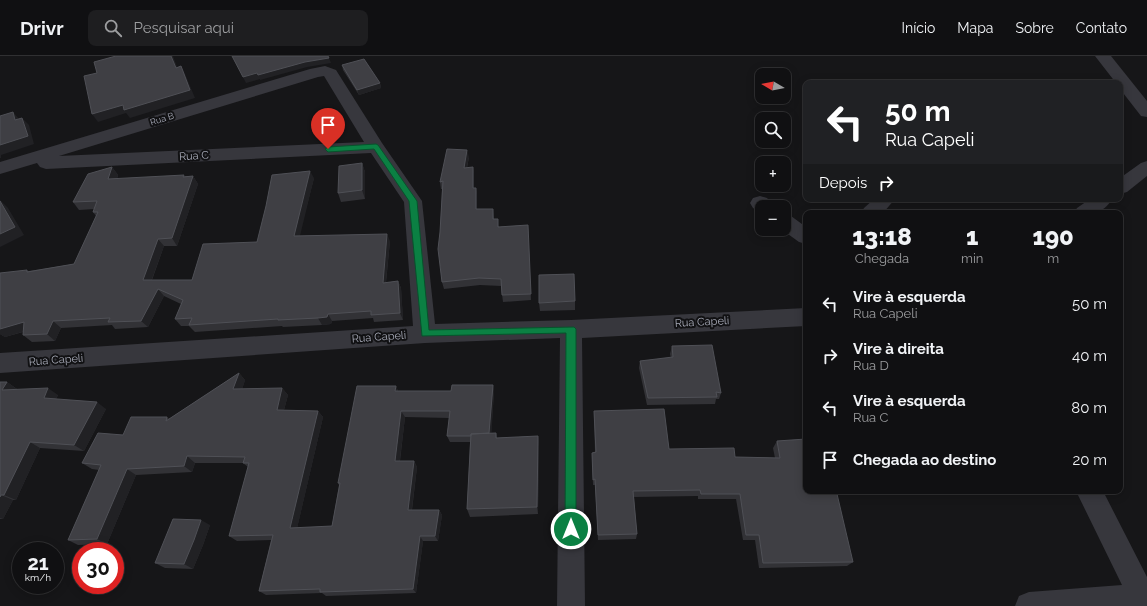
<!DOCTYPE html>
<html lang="pt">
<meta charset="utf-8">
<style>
:root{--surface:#101012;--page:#1e1e20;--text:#f1f3f6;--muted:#9c9d9f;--line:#303032}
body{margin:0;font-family:Raleway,sans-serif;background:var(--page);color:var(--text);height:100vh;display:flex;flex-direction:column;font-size:15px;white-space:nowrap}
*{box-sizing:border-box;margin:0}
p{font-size:13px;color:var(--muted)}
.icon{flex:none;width:22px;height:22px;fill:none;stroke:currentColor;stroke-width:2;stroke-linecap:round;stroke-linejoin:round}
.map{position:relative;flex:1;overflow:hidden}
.sheet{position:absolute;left:803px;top:154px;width:320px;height:284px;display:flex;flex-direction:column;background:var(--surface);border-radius:8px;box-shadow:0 2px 10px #0003,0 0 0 1px var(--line)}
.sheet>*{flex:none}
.hud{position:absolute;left:803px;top:24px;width:320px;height:122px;border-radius:8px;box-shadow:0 2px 10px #0003,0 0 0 1px var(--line);background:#202124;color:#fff;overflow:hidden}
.needle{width:26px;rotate:280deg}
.tools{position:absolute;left:755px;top:12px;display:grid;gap:8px}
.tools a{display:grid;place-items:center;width:36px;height:36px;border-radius:8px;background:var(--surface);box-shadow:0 2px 10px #0003,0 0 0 1px var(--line);font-size:20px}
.speed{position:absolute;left:12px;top:486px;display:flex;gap:8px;font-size:20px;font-weight:700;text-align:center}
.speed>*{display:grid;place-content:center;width:52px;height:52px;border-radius:50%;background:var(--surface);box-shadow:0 2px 10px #0003,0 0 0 1px var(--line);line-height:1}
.speed small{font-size:10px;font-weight:400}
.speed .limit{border:6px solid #d22;background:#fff;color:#111}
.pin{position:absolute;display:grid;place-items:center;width:34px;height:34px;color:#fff;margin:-41px -17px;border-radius:50% 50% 50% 0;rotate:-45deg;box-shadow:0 0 4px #0007}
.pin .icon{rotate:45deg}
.me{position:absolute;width:44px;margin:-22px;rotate:0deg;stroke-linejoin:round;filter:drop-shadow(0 0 3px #0008)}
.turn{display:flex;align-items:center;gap:14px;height:84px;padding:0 16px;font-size:18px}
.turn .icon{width:52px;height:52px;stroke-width:2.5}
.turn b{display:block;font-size:28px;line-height:34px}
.then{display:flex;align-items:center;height:38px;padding:0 16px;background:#0003;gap:8px;font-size:15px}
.eta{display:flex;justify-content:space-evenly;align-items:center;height:68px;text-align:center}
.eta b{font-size:24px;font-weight:800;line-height:28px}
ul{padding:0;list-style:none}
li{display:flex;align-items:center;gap:12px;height:52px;padding:0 16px}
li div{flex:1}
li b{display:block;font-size:15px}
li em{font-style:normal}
header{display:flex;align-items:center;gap:24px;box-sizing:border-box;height:56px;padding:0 20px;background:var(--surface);border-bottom:1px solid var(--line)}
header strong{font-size:19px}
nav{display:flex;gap:22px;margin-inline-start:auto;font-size:14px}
.search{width:280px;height:36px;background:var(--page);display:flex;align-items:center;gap:10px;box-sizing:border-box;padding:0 14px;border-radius:8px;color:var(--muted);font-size:15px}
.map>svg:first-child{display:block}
</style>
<header>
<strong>Drivr</strong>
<div class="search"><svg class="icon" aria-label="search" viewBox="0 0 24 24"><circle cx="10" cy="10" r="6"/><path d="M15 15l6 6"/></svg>Pesquisar aqui</div>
<nav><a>Início</a><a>Mapa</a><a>Sobre</a><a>Contato</a></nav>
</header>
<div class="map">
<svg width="1147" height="550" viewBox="0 0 1147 550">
<rect width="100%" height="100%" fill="#161618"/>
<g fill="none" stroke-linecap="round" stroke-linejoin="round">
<path fill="#37373d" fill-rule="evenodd" d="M 1095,0 L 1111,0 L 1147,45 L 1147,61 L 1141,60 L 1120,33 L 1120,27 L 1116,27 Z
M 325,10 L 336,14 L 382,87 L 422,145 L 435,268 L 571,264 L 806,252 L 806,270 L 582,282 L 585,550 L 557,550 L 560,282 L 425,287 L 0,317 L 0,297 L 413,270 L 404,146 L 371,97 L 46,113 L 40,111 L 37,107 L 0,118 L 0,106 L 310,13 ZM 324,20 L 364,86 L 59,100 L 318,21 Z
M 1147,105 L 1147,120 L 1127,136 L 1120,138 L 1120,122 L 1141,107 Z
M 760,140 L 767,142 L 775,151 L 762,151 L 762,157 L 753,152 L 750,147 L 753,142 Z
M 874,143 L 895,143 L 883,157 L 861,157 L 864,152 Z
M 1090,143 L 1112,143 C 1103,159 1091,157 1074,157 L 1077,152 Z
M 784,158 L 791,160 L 806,171 L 806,188 L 799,186 L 781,173 L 784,173 Z
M 1076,435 L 1103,435 L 1147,521 L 1147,550 L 1015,550 L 1019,540 L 1029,536 L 1122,529 Z"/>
</g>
<path fill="#323236" d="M 342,9 L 380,27 L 381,32 L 359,39 L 343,14 Z
M 469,101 L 467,112 L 473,111 L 474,118 L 474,132 L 476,132 L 477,139 L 477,153 L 493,153 L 494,163 L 499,171 L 528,169 L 531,244 L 503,246 L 501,230 L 480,229 L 444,233 L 442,226 L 440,176 L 442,133 L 441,133 L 440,126 Z
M 362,107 L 365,116 L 365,143 L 341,146 L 338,137 Z
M 112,111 L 118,119 L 117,123 L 193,120 L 198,128 L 177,190 L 164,190 L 152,224 L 192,224 L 257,186 L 314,122 L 299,180 L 390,185 L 386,227 L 398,225 L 401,232 L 403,264 L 374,266 L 373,262 L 332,265 L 331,268 L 322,269 L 283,271 L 282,270 L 195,276 L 189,270 L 181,270 L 175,263 L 181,248 L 164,240 L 148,271 L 115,273 L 112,269 L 61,272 L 55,285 L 32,286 L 23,279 L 23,276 L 5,281 L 0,278 L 0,217 L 29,215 L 74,208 L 96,160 L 93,156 L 94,153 L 79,154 L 73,146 Z
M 575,245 L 575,254 L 540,255 L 539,247 Z
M 672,290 L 721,337 L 719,343 L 716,343 L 715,348 L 647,349 L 639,312 L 640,305 L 671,302 L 670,298 Z
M 239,317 L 245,324 L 242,333 L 282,332 L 288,339 L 284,354 L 318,355 L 323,361 L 297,472 L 332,470 L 339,429 L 338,427 L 396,330 L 398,335 L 451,335 L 493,329 L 494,336 L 491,377 L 496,377 L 497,382 L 538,380 L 539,390 L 538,458 L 470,461 L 467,453 L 470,386 L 450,386 L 447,380 L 449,362 L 405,361 L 400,405 L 414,405 L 417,411 L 412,454 L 439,454 L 442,459 L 438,485 L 423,485 L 416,537 L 326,540 L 322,537 L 266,539 L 259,535 L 271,484 L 237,485 L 229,480 L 248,411 L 243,407 L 195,407 L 192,416 L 136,419 L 107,488 L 78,489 L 68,484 L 99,414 L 92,413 L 82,407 L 123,379 L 167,361 L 169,363 Z
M 0,326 L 7,326 L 17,333 L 17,334 L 58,339 L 56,343 L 106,353 L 84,395 L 40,392 L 16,444 L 13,444 L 3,463 L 0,463 Z
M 594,355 L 669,393 L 735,401 L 775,402 L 773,392 L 777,385 L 824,438 L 853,506 L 847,510 L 759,512 L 755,484 L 743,484 L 736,443 L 698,443 L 698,440 L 634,441 L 637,478 L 636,483 L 598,484 L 595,429 L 593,429 L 592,403 L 592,397 L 595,396 L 594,361 Z
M 210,469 L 203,489 L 193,513 L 165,512 L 155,507 Z"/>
<path fill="#212124" d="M 171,0 L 173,0 L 180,19 L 176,12 Z
M 329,2 L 331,7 L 307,11 L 260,24 L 260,23 L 246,27 L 243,21 L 305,6 Z
M 181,10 L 185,18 L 195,42 L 130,62 L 126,57 L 98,66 L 92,58 Z
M 380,27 L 381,32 L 359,39 L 357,34 Z
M 13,56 L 19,63 L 15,64 Z
M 22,62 L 29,69 L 34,88 L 1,99 L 1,102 L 0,102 L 0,89 Z
M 467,94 L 469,101 L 465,119 L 464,112 Z
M 362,107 L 365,116 L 365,143 L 362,134 Z
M 112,111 L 118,119 L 114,131 L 108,123 Z
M 473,111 L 474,118 L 474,139 L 473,132 Z
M 310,115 L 314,122 L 298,188 L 294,180 Z
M 193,120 L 198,128 L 177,190 L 172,182 Z
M 476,132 L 477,139 L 477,160 L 476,153 Z
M 0,144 L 8,152 L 24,179 L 0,191 Z
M 387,178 L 390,185 L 385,234 L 383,227 Z
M 158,183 L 164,190 L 149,231 L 143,224 Z
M 398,225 L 401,232 L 403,264 L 400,257 Z
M 158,233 L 164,240 L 148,271 L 141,265 Z
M 328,258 L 332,265 L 331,268 L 322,269 L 318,262 Z
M 53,265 L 61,272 L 55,285 L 47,278 Z
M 24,266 L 32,273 L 5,281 L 0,278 L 0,273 Z
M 239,317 L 245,324 L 240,340 L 233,333 Z
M 7,326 L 17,333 L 13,341 L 2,334 Z
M 493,329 L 494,336 L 491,386 L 489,380 Z
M 396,330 L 399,337 L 395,335 Z
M 48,332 L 58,339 L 53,349 L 44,342 Z
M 282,332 L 288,339 L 282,361 L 277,354 Z
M 97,346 L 106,353 L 84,395 L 74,389 Z
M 318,355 L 323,361 L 296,477 L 290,472 Z
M 401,355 L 405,361 L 399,411 L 395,405 Z
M 538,380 L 539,390 L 538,458 L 537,451 Z
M 30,386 L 40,392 L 16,444 L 4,439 Z
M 187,400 L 195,407 L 192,416 L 184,410 Z
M 414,405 L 417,411 L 411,459 L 408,454 Z
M 127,413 L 136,419 L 107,488 L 97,483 Z
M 1,439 L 13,444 L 3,463 L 0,462 L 0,441 Z
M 439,454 L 442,459 L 438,485 L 435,480 Z
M 201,464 L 210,469 L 203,489 L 193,513 L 184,508 Z
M 420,480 L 423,485 L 416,537 L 413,533 Z"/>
<path fill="#3f3f44" stroke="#4f5056" d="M 116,0 L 171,0 L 176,12 L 181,10 L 190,34 L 124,54 L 123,49 L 92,58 L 84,20 L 97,17 L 94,6 Z
M 232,0 L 328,0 L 329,2 L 305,6 L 258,19 L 257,17 L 243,21 Z
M 364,3 L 380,27 L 357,34 L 342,9 Z
M 13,56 L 15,64 L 22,62 L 28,80 L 0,89 L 0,60 Z
M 447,93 L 467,94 L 464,112 L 473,111 L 473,132 L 476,132 L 476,153 L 493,153 L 493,163 L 498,163 L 498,171 L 528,169 L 531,238 L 502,239 L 501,223 L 479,222 L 442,226 L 438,193 L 440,176 L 443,125 L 440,126 Z
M 362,107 L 362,134 L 338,137 L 339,110 Z
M 112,111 L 108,123 L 184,119 L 183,121 L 193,120 L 172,182 L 158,183 L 143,224 L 192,224 L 203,188 L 257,186 L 266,150 L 272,119 L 310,115 L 294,180 L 387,178 L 383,227 L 398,225 L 400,257 L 371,259 L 371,255 L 328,258 L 327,261 L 318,262 L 278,264 L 278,263 L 189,269 L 192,262 L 175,263 L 183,244 L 158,233 L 141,265 L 108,266 L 110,262 L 53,265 L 47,278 L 23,279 L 24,266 L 0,273 L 0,217 L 27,214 L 27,216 L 74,208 L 98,156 L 93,156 L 97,145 L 73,146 L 88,118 Z
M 0,145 L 15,171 L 0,178 Z
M 574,218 L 575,245 L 539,247 L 539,219 Z
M 712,289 L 721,337 L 716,336 L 717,341 L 648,342 L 640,305 L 673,301 L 672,290 Z
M 239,317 L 233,333 L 282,332 L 277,354 L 318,355 L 290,472 L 332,470 L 340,427 L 338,427 L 357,330 L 396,330 L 395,335 L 451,335 L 452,329 L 493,329 L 489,377 L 471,378 L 471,380 L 447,380 L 450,355 L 401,355 L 395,405 L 414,405 L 408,454 L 439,454 L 435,480 L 420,480 L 413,533 L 320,536 L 320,533 L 259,535 L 273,479 L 229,480 L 249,407 L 243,407 L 245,401 L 187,400 L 184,410 L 127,413 L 97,483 L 68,484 L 101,409 L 82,407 L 98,377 L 123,379 L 131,361 L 167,361 L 166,365 Z
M 0,326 L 7,326 L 2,334 L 48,332 L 44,342 L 97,346 L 74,389 L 30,386 L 4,439 L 1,439 L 0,441 Z
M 664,353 L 669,393 L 734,392 L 735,401 L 780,402 L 777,385 L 806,383 L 806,435 L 823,435 L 824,438 L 837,438 L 853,506 L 763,507 L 759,479 L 746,479 L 740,438 L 701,438 L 700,434 L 633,435 L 637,478 L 598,479 L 595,423 L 593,424 L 592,397 L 596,396 L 594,355 Z
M 496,377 L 496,382 L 538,380 L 537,451 L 467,453 L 471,378 Z
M 173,463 L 201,464 L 194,484 L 184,508 L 155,507 Z"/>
<path fill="#0b8043" stroke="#07532c" d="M 376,88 L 378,89 L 417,145 L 429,274 L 574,271 L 576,273 L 576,473 L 575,477 L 571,479 L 567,477 L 565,473 L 566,277 L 422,280 L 409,145 L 374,93 L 328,96 L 325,93 L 328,91 Z"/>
<g text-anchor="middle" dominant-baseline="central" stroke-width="4" stroke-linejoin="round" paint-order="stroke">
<g font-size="9" fill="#a8abb8" stroke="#111113">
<text transform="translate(162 63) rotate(-17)">Rua B</text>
</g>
<g font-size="11" fill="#a8abb8" stroke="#111113">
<text transform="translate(194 100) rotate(-3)">Rua C</text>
<text transform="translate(702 266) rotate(-3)">Rua Capeli</text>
<text transform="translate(379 281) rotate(-4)">Rua Capeli</text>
<text transform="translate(56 304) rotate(-4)">Rua Capeli</text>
</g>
</g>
</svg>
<div class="tools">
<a><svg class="needle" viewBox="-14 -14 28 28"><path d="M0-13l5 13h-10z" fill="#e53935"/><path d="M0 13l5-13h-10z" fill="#9c9d9f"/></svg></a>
<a><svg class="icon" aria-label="search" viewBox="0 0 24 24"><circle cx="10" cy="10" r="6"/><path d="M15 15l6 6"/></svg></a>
<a>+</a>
<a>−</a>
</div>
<div class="speed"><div>21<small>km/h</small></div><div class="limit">30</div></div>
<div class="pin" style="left:328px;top:93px;background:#d93025"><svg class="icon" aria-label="arrive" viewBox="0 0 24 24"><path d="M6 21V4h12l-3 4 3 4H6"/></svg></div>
<svg class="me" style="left:571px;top:473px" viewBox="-20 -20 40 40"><circle r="17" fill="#0b8043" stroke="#fff" stroke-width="3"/><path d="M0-11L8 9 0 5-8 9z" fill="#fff"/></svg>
<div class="hud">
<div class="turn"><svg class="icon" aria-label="left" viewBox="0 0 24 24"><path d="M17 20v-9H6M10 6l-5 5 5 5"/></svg><div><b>50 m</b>Rua Capeli</div></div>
<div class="then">Depois<svg class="icon" aria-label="right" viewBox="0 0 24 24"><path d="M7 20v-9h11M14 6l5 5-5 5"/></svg></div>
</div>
<section class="sheet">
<div class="eta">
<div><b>13:18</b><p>Chegada</p></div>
<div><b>1</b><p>min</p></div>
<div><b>190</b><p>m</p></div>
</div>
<ul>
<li><svg class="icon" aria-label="left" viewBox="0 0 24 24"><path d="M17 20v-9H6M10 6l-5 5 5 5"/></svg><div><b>Vire à esquerda</b><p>Rua Capeli</p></div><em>50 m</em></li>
<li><svg class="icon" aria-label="right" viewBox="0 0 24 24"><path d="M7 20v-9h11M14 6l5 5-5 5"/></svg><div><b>Vire à direita</b><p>Rua D</p></div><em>40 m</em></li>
<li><svg class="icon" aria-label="left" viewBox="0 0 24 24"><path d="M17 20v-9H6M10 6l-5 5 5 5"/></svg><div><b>Vire à esquerda</b><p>Rua C</p></div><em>80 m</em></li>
<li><svg class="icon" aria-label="arrive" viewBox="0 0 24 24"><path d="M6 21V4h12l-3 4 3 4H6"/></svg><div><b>Chegada ao destino</b></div><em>20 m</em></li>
</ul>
</section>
</div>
